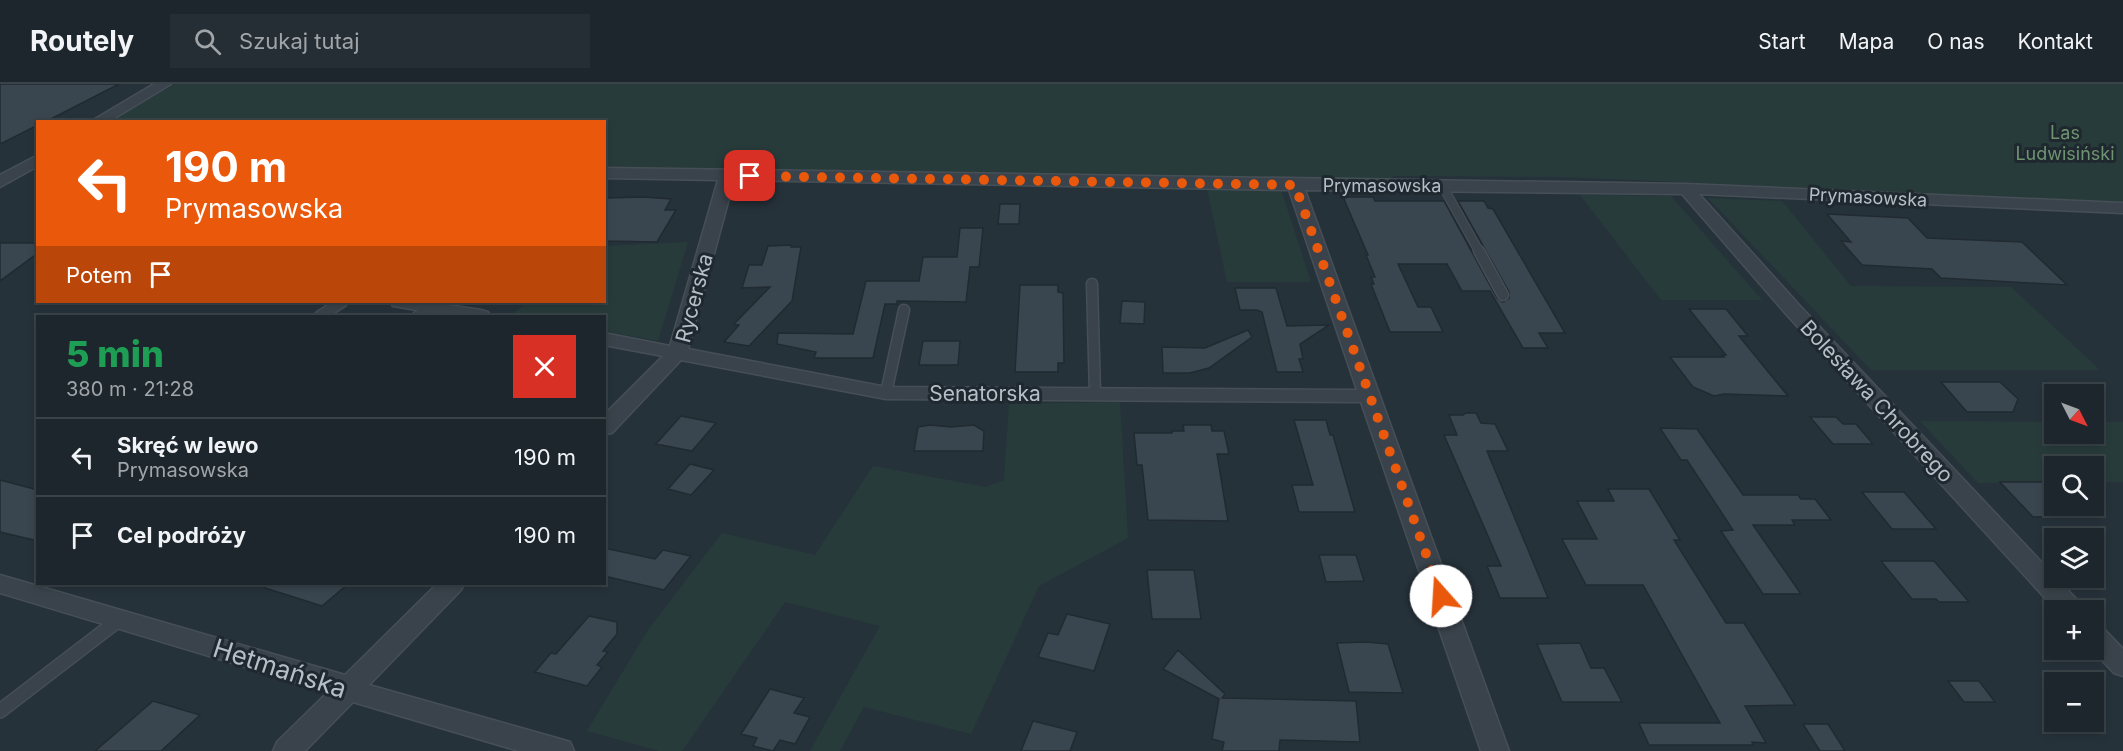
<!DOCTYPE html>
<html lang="pl">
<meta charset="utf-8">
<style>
:root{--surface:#1c262c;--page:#252e34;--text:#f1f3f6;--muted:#a0a5a9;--line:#3a4348}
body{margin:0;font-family:Inter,sans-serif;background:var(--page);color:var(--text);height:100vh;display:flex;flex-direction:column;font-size:22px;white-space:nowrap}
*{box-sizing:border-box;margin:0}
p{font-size:20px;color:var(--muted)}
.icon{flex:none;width:33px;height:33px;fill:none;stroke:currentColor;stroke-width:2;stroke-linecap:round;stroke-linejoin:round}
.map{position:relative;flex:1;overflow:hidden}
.sheet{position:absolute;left:36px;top:231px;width:570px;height:270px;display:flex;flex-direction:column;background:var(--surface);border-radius:0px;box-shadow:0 3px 9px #0003,0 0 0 2px var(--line)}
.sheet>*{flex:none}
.top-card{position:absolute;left:36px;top:36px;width:570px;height:183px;border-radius:0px;box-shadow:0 3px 9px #0003,0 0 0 2px var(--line);background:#ea580c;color:#fff;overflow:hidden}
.needle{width:39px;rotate:132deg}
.tools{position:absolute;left:2044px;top:300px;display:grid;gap:12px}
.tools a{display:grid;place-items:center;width:60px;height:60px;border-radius:0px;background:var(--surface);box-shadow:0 3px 9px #0003,0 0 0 2px var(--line);font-size:30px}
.pin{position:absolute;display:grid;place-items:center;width:51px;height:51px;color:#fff;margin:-26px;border-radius:12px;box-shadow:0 3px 9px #0006}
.me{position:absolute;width:66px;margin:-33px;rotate:341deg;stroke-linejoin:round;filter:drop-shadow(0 0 4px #0008)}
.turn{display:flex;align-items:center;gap:21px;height:126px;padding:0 30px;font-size:27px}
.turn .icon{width:78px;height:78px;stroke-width:2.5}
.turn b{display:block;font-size:42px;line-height:51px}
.then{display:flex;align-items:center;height:57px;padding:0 30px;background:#0003;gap:12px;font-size:22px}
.round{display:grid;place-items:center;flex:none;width:63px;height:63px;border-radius:0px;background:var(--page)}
.headline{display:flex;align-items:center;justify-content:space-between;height:102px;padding:0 30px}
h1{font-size:36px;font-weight:800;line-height:45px;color:#1e9e55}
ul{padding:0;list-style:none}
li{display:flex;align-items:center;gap:18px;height:78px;padding:0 30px;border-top:2px solid var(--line)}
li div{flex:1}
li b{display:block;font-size:22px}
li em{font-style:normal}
header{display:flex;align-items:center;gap:36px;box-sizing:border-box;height:84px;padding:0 30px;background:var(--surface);border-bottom:2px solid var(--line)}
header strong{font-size:28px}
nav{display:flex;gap:33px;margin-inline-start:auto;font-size:21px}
.search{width:420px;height:54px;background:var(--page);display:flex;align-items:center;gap:15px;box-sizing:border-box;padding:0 21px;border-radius:0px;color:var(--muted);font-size:22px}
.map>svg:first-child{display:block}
</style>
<header>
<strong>Routely</strong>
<div class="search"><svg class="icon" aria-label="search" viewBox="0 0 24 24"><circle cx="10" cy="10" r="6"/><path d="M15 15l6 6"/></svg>Szukaj tutaj</div>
<nav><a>Start</a><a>Mapa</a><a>O nas</a><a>Kontakt</a></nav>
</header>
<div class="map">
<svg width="2123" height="667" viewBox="0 0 2123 667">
<rect width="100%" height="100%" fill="#26323a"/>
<path fill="#283b3b" d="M 175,0 L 2123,0 L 2123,118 L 1566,93 L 1392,92 L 1396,99 L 605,85 L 604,38 L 109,38 Z
M 1207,105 L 1281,105 L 1311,198 L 1227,198 Z
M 1580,111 L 1671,112 L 1762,216 L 1661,216 Z
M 1708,114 L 1782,117 L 1851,202 L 2011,203 L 2100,286 L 1871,286 Z
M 688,158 L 658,257 L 605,247 L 604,232 L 530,232 L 513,229 L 529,218 L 604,218 L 605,163 L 608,162 Z
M 1120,318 L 1128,454 L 1039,502 L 971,650 L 864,623 L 840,667 L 810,667 L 880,542 L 785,518 L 682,667 L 659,667 L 587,647 L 648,546 L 722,449 L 815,471 L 873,382 L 986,403 L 1004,396 L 1009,320 Z
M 1920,337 L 2055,338 L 2055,350 L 2094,350 L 2094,338 L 2123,338 L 2123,398 L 2094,398 L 2094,382 L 2055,382 L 2055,398 L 1978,399 Z"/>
<path fill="#394650" stroke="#212a31" stroke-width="1.5" d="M 0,0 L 119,0 L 45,38 L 38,38 L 38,41 L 0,60 Z
M 644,113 L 671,115 L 665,126 L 676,126 L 657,158 L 604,157 L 604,114 Z
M 1343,113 L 1373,113 L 1375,117 L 1444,117 L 1497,214 L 1503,218 L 1509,214 L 1509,208 L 1458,117 L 1484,117 L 1488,124 L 1493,125 L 1565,249 L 1539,249 L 1548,264 L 1523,264 L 1490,207 L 1462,207 L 1447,180 L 1398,180 L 1418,223 L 1431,223 L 1443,248 L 1390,248 L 1371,200 L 1374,200 L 1371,193 L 1375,193 L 1366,171 L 1368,171 Z
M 1000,120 L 1020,120 L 1019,140 L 998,140 Z
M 1827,130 L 1908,134 L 1927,154 L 2022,158 L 2067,201 L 1941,194 L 1932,185 L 1862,181 L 1841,157 L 1851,158 Z
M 960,144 L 983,144 L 979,183 L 970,183 L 966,218 L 897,217 L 897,220 L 885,220 L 873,274 L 814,274 L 816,268 L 777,260 L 778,249 L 853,250 L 866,197 L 919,197 L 923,173 L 957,173 Z
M 0,159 L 38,159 L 38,169 L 0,197 Z
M 791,161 L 791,163 L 801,163 L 792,217 L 749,262 L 724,258 L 739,241 L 734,240 L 770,203 L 742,204 L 749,181 L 762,181 L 768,162 Z
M 1020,201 L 1058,201 L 1058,208 L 1063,209 L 1064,279 L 1058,279 L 1058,288 L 1015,288 Z
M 1235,204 L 1276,204 L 1287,242 L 1329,241 L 1300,260 L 1303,275 L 1299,275 L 1303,288 L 1277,288 L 1262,228 L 1257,226 L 1240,226 Z
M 1122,217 L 1145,218 L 1144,240 L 1120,239 Z
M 1689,225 L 1726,225 L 1748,252 L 1739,252 L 1788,312 L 1724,310 L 1714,312 L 1693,303 L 1670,273 L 1724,273 L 1722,271 L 1726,271 Z
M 1248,246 L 1252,253 L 1209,284 L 1190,289 L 1163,289 L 1162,263 L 1205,264 Z
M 923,257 L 960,257 L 958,281 L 919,281 Z
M 1941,298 L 2000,298 L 2018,315 L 2013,328 L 1967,328 Z
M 1466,329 L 1476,329 L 1481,339 L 1495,340 L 1508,367 L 1487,367 L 1548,514 L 1500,514 L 1487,482 L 1501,482 L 1444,351 L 1457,351 L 1449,331 L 1463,331 Z
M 681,332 L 716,339 L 692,367 L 656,360 Z
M 1810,333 L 1836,333 L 1843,340 L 1856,340 L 1873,360 L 1833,360 Z
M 1294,336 L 1326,336 L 1330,351 L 1333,351 L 1355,428 L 1299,428 L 1292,401 L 1313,401 Z
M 930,341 L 951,343 L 974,341 L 984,347 L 983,367 L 914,367 L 918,343 Z
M 1183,341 L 1211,341 L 1212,347 L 1224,347 L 1229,370 L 1217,370 L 1228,437 L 1148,436 L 1142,381 L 1137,381 L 1134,349 L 1172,349 L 1172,347 L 1184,347 Z
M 1660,344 L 1697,345 L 1743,411 L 1798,411 L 1801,415 L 1815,415 L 1831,436 L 1792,436 L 1795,441 L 1753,441 L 1801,510 L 1763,510 L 1721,447 L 1733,446 L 1687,376 L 1681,376 Z
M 690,380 L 714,386 L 691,411 L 668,405 Z
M 0,396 L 38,406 L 38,457 L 0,448 Z
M 2000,398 L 2055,398 L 2055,422 L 2065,422 L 2076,432 L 2033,433 Z
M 1608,405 L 1649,405 L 1680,456 L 1674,456 L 1726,539 L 1744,539 L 1758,561 L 1795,621 L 1745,622 L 1766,659 L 1752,658 L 1753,661 L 1649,661 L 1639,639 L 1720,639 L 1643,501 L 1586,501 L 1562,455 L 1597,455 L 1577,417 L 1614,417 Z
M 1862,408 L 1904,408 L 1936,445 L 1892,445 Z
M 604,464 L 655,475 L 663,466 L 691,472 L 664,506 L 604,492 Z
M 1319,471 L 1356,471 L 1364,497 L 1326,498 Z
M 1881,477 L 1934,477 L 1969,518 L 1939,518 L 1936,515 L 1912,515 Z
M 1147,486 L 1194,486 L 1201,535 L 1152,535 Z
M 266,500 L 348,500 L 322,522 L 265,504 Z
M 1067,530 L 1110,540 L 1094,587 L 1038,573 L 1048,549 L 1058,551 Z
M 589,532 L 617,538 L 617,550 L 603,567 L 608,568 L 597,581 L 602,583 L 587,602 L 535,588 L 551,569 L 556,570 Z
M 1366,558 L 1388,560 L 1403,609 L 1349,608 L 1337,559 Z
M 1580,559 L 1591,584 L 1604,584 L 1622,618 L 1562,618 L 1537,560 Z
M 1178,566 L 1225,610 L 1222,614 L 1356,617 L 1360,658 L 1280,656 L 1279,667 L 1222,667 L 1224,658 L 1212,655 L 1219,615 L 1163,585 Z
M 1948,597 L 1979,597 L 1995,618 L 1964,618 Z
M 770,605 L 804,614 L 794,629 L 810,633 L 795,660 L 780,656 L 773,667 L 753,662 L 757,654 L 741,650 Z
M 153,617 L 200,631 L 161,667 L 95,667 Z
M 1033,637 L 1077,648 L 1070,667 L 1021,667 Z
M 1803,640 L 1828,640 L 1845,667 L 1820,667 Z"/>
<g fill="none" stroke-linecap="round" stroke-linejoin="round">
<g stroke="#464f56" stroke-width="10">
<path id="service-far2" d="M 1442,101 L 1480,169"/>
</g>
<g stroke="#464f56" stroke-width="13">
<path id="service-far1" d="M 1479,167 L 1503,211
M 1092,200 L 1095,310
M 320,232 L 342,218
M 418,232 L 431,223
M 886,309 L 904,226"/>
</g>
<g stroke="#464f56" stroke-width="16">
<path id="service" d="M 0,627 L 120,535"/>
</g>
<g stroke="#464f56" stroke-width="3">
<path id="minor" d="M 154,0 L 171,0 L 108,38 L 90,38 Z
M 38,71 L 38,82 L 0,103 L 0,91 Z
M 604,84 L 1686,100 L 2123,119 L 2123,129 L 1699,110 L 1800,222 L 2080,519 L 2084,526 L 2056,526 L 1786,230 L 1682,110 L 1305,106 L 1509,667 L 1481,667 L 1361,318 L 886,315 L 681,276 L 612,349 L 604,350 L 604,331 L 663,272 L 604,261 L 604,249 L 670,262 L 718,96 L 604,94 ZM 734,96 L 1289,106 L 1357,306 L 886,303 L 688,265 Z
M 390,218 L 428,218 L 481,226 L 488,228 L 490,232 L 451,232 L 399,223 L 393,222 Z
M 0,491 L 345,591 L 437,500 L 464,500 L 461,506 L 369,601 L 560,655 L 570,658 L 574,667 L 519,667 L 353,618 L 305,667 L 273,667 L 277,658 L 328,608 L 0,509 Z
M 2094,541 L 2103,544 L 2123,565 L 2123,592 L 2114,589 L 2092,566 L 2094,566 Z"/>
</g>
<use href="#service-far2" stroke="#3a434b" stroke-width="8"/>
<use href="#service-far1" stroke="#3a434b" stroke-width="10"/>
<use href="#service" stroke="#3a434b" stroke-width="13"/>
<use href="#minor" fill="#3a434b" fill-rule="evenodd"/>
</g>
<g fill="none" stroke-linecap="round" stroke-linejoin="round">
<path stroke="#ea580c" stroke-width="10" stroke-dasharray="0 18" d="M 750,92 L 1295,101 L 1441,512"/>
</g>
<g text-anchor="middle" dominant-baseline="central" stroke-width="6" stroke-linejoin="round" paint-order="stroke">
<g font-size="18" fill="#6f9472" stroke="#1f282f">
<text x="2065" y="48">Las<tspan x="2065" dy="21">Ludwisiński</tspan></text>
</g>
<g font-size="18" fill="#b5bec6" stroke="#1f282f">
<text x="1382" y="101">Prymasowska</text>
<text transform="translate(1868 113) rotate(3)">Prymasowska</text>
</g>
<g font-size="21" fill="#b5bec6" stroke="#1f282f">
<text transform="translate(694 214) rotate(-75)">Rycerska</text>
<text x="985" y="309">Senatorska</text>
<text transform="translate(1877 317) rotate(47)">Bolesława Chrobrego</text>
</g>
<g font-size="26" fill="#b5bec6" stroke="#1f282f">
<text transform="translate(280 584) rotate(18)">Hetmańska</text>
</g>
</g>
</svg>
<div class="tools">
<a><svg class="needle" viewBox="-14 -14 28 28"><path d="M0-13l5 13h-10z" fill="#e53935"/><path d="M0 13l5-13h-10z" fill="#a0a5a9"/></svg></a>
<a><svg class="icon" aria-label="search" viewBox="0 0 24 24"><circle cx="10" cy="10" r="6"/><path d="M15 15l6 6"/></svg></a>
<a><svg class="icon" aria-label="layers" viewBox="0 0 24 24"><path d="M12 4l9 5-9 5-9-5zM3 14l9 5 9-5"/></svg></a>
<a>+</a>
<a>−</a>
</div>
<div class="pin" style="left:750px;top:92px;background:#d93025"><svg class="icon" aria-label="arrive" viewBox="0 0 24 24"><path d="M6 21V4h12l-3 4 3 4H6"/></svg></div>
<svg class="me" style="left:1441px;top:512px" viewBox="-20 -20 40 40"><circle r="19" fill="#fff"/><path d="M0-13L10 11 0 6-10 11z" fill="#ea580c"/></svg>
<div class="top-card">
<div class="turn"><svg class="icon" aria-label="left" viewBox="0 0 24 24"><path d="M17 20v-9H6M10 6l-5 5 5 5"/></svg><div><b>190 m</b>Prymasowska</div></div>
<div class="then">Potem<svg class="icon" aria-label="arrive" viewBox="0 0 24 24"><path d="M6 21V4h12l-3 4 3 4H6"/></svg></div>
</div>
<section class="sheet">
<div class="headline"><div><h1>5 min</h1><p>380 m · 21:28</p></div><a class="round" style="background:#d93025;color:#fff"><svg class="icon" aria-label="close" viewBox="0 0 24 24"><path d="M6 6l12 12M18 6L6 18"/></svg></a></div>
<ul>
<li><svg class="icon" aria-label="left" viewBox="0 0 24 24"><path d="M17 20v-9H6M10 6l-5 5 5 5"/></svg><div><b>Skręć w lewo</b><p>Prymasowska</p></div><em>190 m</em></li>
<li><svg class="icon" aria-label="arrive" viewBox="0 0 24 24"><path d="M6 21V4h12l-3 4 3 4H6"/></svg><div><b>Cel podróży</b></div><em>190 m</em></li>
</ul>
</section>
</div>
